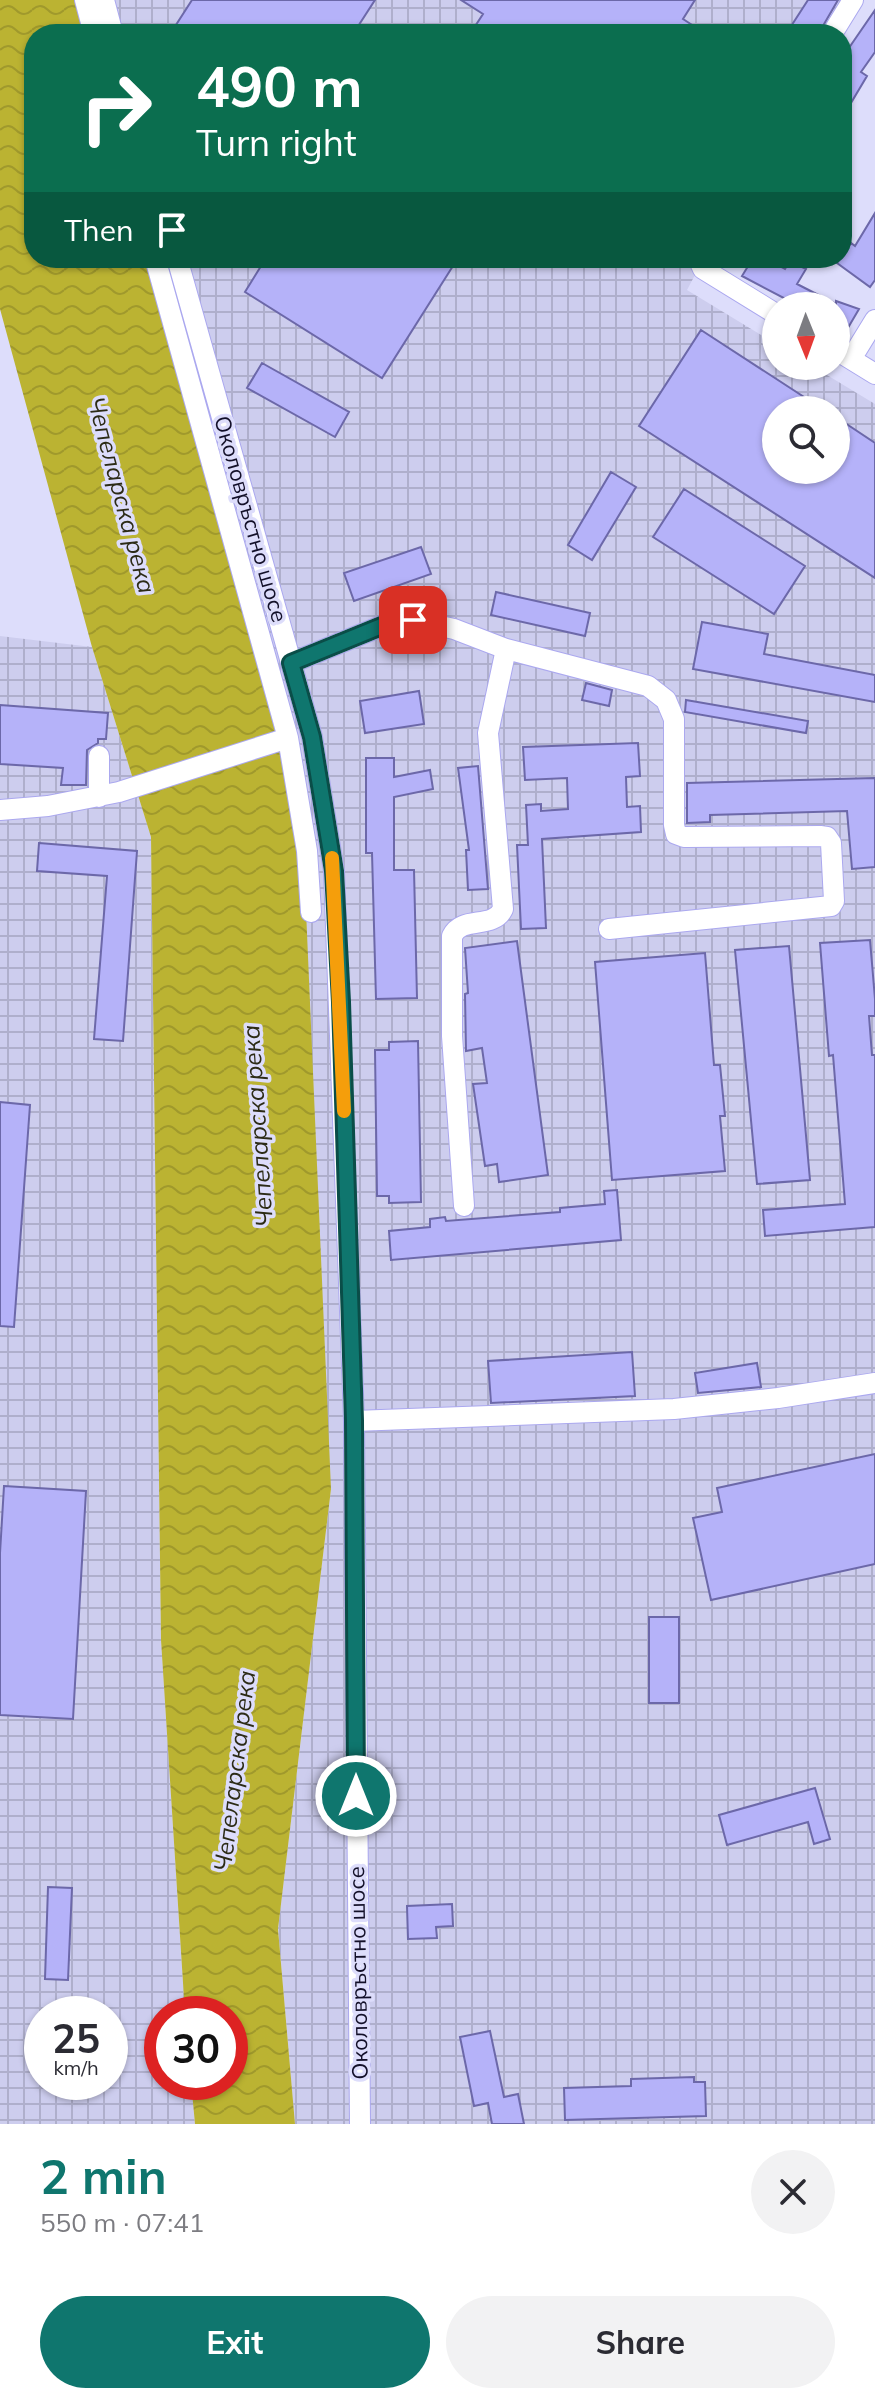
<!DOCTYPE html>
<meta charset="utf-8">
<style>
:root{--surface:#fff;--page:#f2f2f3;--text:#2b2b33;--muted:#7c7c81;--accent:#0f766e}
body{margin:0;font-family:Mulish,sans-serif;background:var(--page);color:var(--text);height:100vh;display:flex;flex-direction:column;font-size:30px;white-space:nowrap}
*{box-sizing:border-box;margin:0}
p{font-size:26px;color:var(--muted)}
.icon{flex:none;width:44px;height:44px;fill:none;stroke:currentColor;stroke-width:2;stroke-linecap:round;stroke-linejoin:round}
.map{position:relative;height:2124px;overflow:hidden}
.side{display:flex;flex-direction:column;background:var(--surface);flex:1}
.side>*{flex:none}
.guide{position:absolute;left:24px;top:24px;width:828px;height:244px;border-radius:32px;box-shadow:0 2px 6px #0004;background:#0b6e4f;color:#fff;overflow:hidden}
.needle{width:52px;rotate:179deg}
.buttons{position:absolute;left:762px;top:292px;display:grid;gap:16px}
.buttons a{display:grid;place-items:center;width:88px;height:88px;border-radius:50%;background:var(--surface);box-shadow:0 2px 6px #0004;font-size:40px}
.speed{position:absolute;left:24px;top:1996px;display:flex;gap:16px;font-size:40px;font-weight:700;text-align:center}
.speed>*{display:grid;place-content:center;width:104px;height:104px;border-radius:50%;background:var(--surface);box-shadow:0 2px 6px #0004;line-height:1}
.speed small{font-size:20px;font-weight:400}
.speed .limit{border:12px solid #d22;background:#fff;color:#111}
.pin{position:absolute;display:grid;place-items:center;width:68px;height:68px;color:#fff;margin:-34px;border-radius:16px;box-shadow:0 4px 12px #0006}
.me{position:absolute;width:88px;margin:-44px;rotate:0deg;stroke-linejoin:round;filter:drop-shadow(0 0 6px #0008)}
.turn{display:flex;align-items:center;gap:28px;height:168px;padding:0 40px;font-size:36px}
.turn .icon{width:104px;height:104px;stroke-width:2.5}
.turn b{display:block;font-size:56px;line-height:68px}
.then{display:flex;align-items:center;height:76px;padding:0 40px;background:#0003;gap:16px;font-size:30px}
.round{display:grid;place-items:center;flex:none;width:84px;height:84px;border-radius:42px;background:var(--page)}
.summary{display:flex;align-items:center;justify-content:space-between;height:136px;padding:0 40px}
h1{font-size:48px;font-weight:700;line-height:60px;color:var(--accent)}
.primary-button{display:flex;gap:16px;margin-top:auto;padding:16px 40px}
.primary-button a{flex:1;height:92px;border-radius:48px;background:var(--accent);color:#fff;font-size:32px;font-weight:700;line-height:92px;text-align:center}
.primary-button a+a{background:var(--page);color:var(--text)}
.map>svg:first-child{display:block}
</style>
<div class="map">
<svg width="875" height="2124" viewBox="0 0 875 2124">
<defs>
<pattern id="industrial-grid" width="8" height="8" patternUnits="userSpaceOnUse" patternTransform="scale(2)"><rect width="8" height="8" fill="#cdcdee"/><path d="M0 4h8M4 0v8" fill="none" stroke="#afafcc"/></pattern>
<pattern id="water-waves" width="16" height="10" patternUnits="userSpaceOnUse" patternTransform="scale(2)"><rect width="16" height="10" fill="#bbb332"/><path d="M0 5q4-4 8 0t8 0" fill="none" stroke="#a0992c"/></pattern>
</defs>
<rect width="100%" height="100%" fill="#ddddfb"/>
<path fill="url(#industrial-grid)" fill-rule="evenodd" d="M 80,0 L 845,0 L 827,34 L 88,34 Z
M 147,258 L 704,258 L 687,290 L 776,344 L 776,366 L 812,366 L 875,404 L 875,2124 L 295,2124 L 278,1929 L 331,1489 ZM 776,410 L 836,410 L 836,470 L 776,470 Z
M 0,636 L 92,647 L 151,837 L 161,1640 L 185,2014 L 162,2014 L 162,2082 L 191,2082 L 195,2124 L 0,2124 ZM 42,2014 L 110,2014 L 110,2082 L 42,2082 Z"/>
<path fill="url(#water-waves)" d="M 0,0 L 80,0 L 88,34 L 34,34 L 34,258 L 147,258 L 275,721 L 305,887 L 331,1489 L 278,1929 L 295,2124 L 195,2124 L 191,2082 L 230,2082 L 230,2014 L 185,2014 L 161,1640 L 151,837 L 92,647 L 0,309 Z"/>
<path fill="#b5b2f9" stroke="#6c68a9" stroke-width="2" d="M 192,0 L 375,0 L 353,34 L 183,34 L 174,28 Z
M 461,0 L 695,0 L 683,19 L 706,34 L 470,34 L 483,14 Z
M 808,0 L 838,0 L 820,31 L 817,29 L 814,34 L 786,34 Z
M 875,10 L 875,52 L 861,72 L 867,76 L 842,118 L 842,58 Z
M 875,213 L 875,280 L 870,287 L 837,263 L 851,243 L 855,246 Z
M 266,258 L 458,258 L 382,378 L 245,292 Z
M 753,258 L 765,258 L 785,269 L 790,261 L 806,269 L 797,284 L 836,304 L 836,301 L 859,309 L 845,333 L 836,328 L 836,306 L 799,306 L 742,276 Z
M 701,330 L 824,410 L 776,410 L 776,470 L 836,470 L 836,417 L 875,443 L 875,578 L 639,426 Z
M 262,363 L 349,412 L 335,437 L 247,388 Z
M 611,472 L 636,487 L 592,560 L 568,545 Z
M 684,489 L 805,566 L 774,614 L 653,537 Z
M 421,547 L 431,574 L 354,601 L 344,573 Z
M 496,592 L 590,613 L 585,636 L 491,615 Z
M 702,622 L 768,634 L 764,654 L 875,675 L 875,702 L 693,669 Z
M 586,683 L 612,690 L 609,706 L 582,700 Z
M 419,691 L 424,724 L 365,733 L 360,701 Z
M 686,700 L 808,721 L 806,733 L 685,712 Z
M 0,705 L 108,713 L 106,739 L 98,739 L 98,743 L 87,750 L 86,785 L 61,785 L 63,768 L 0,764 Z
M 638,743 L 640,776 L 626,777 L 627,807 L 640,806 L 641,832 L 542,839 L 546,928 L 521,929 L 517,845 L 528,845 L 526,805 L 541,804 L 541,811 L 568,809 L 567,778 L 525,780 L 523,747 Z
M 366,758 L 394,758 L 394,777 L 430,770 L 433,789 L 394,797 L 394,870 L 414,870 L 417,998 L 376,999 L 372,853 L 366,853 Z
M 478,766 L 488,889 L 468,890 L 466,850 L 469,850 L 458,768 Z
M 875,778 L 875,867 L 852,869 L 847,811 L 710,815 L 710,822 L 687,823 L 687,783 Z
M 39,843 L 137,851 L 123,1041 L 94,1039 L 107,876 L 37,871 Z
M 870,940 L 875,999 L 875,1016 L 869,1016 L 872,1055 L 875,1055 L 875,1227 L 765,1236 L 763,1210 L 845,1204 L 833,1055 L 829,1056 L 820,943 Z
M 517,941 L 548,1175 L 499,1182 L 497,1164 L 485,1166 L 473,1084 L 487,1083 L 482,1048 L 466,1051 L 465,994 L 468,993 L 465,948 Z
M 789,946 L 810,1180 L 757,1184 L 735,950 Z
M 705,953 L 714,1065 L 720,1065 L 725,1116 L 720,1116 L 725,1171 L 612,1180 L 595,962 Z
M 418,1041 L 421,1202 L 389,1203 L 389,1196 L 377,1196 L 375,1050 L 389,1050 L 389,1042 Z
M 0,1102 L 30,1105 L 14,1327 L 0,1326 Z
M 617,1190 L 621,1240 L 391,1260 L 389,1231 L 430,1227 L 430,1219 L 445,1217 L 446,1221 L 560,1212 L 560,1208 L 605,1204 L 604,1191 Z
M 632,1352 L 635,1396 L 491,1403 L 488,1361 Z
M 757,1363 L 761,1387 L 698,1393 L 695,1373 Z
M 875,1454 L 875,1564 L 711,1600 L 693,1518 L 722,1512 L 717,1488 Z
M 4,1486 L 86,1491 L 73,1719 L 0,1715 L 0,1553 Z
M 649,1617 L 679,1617 L 679,1703 L 649,1703 Z
M 815,1788 L 830,1839 L 814,1844 L 808,1822 L 727,1845 L 719,1815 Z
M 48,1887 L 72,1888 L 68,1980 L 45,1979 Z
M 452,1904 L 453,1926 L 436,1927 L 437,1938 L 408,1939 L 407,1906 Z
M 490,2031 L 504,2097 L 518,2094 L 524,2124 L 492,2124 L 488,2103 L 474,2106 L 460,2037 Z
M 694,2077 L 694,2082 L 705,2082 L 706,2116 L 565,2120 L 564,2088 L 631,2086 L 631,2079 Z"/>
<g fill="none" stroke-linecap="round" stroke-linejoin="round">
<g stroke="#aba8ef" stroke-width="22">
<path id="minor" d="M 85,0 L 94,34
M 104,0 L 113,34
M 832,34 L 853,0
M 155,258 L 288,738 L 307,851 L 311,912
M 177,258 L 312,737 L 334,871 L 354,1421 L 360,2124
M 698,258 L 703,269 L 776,314
M 836,350 L 875,374
M 851,359 L 875,320
M 291,663 L 384,625 L 413,620 L 454,629 L 506,649 L 648,686 L 666,700 L 674,719 L 674,825 L 676,834 L 684,837 L 820,836 L 827,837 L 831,843 L 834,901 L 831,906 L 609,929
M 99,756 L 99,797
M 0,810 L 48,806 L 119,792 L 288,738
M 464,1206 L 452,1036 L 452,936 C 462,915 493,930 503,909 L 488,733 L 506,649
M 354,1421 L 674,1409 L 778,1398 L 875,1383"/>
</g>
<use href="#minor" stroke="#fff" stroke-width="20"/>
</g>
<g fill="none" stroke-linecap="round" stroke-linejoin="round">
<g stroke="#0a4d48" stroke-width="20">
<path id="route" d="M 356,1796 L 354,1421 L 341,1002 L 334,871 L 312,737 L 291,663 L 384,625 L 413,620"/>
</g>
<use href="#route" stroke="#0f766e" stroke-width="14"/>
<path stroke="#f59e0b" stroke-width="14" d="M 332,858 L 344,1111"/>
</g>
<g text-anchor="middle" dominant-baseline="central" stroke-width="7" stroke-linejoin="round" paint-order="stroke">
<g font-size="22" fill="#131029" stroke="#ddddfb">
<text transform="translate(251 519) rotate(74)">Околовръстно шосе</text>
<text transform="translate(358 1973) rotate(-91)">Околовръстно шосе</text>
</g>
<g font-size="24" font-style="italic" fill="#2c2b16" stroke="#ddddfb">
<text transform="translate(122 495) rotate(75)">Чепеларска река</text>
<text transform="translate(257 1126) rotate(-94)">Чепеларска река</text>
<text transform="translate(234 1771) rotate(-83)">Чепеларска река</text>
</g>
</g>
</svg>
<div class="buttons">
<a><svg class="needle" viewBox="-14 -14 28 28"><path d="M0-13l5 13h-10z" fill="#e53935"/><path d="M0 13l5-13h-10z" fill="#7c7c81"/></svg></a>
<a><svg class="icon" aria-label="search" viewBox="0 0 24 24"><circle cx="10" cy="10" r="6"/><path d="M15 15l6 6"/></svg></a>
</div>
<div class="speed"><div>25<small>km/h</small></div><div class="limit">30</div></div>
<div class="pin" style="left:413px;top:620px;background:#d93025"><svg class="icon" aria-label="arrive" viewBox="0 0 24 24"><path d="M6 21V4h12l-3 4 3 4H6"/></svg></div>
<svg class="me" style="left:356px;top:1796px" viewBox="-20 -20 40 40"><circle r="17" fill="#0f766e" stroke="#fff" stroke-width="3"/><path d="M0-11L8 9 0 5-8 9z" fill="#fff"/></svg>
<div class="guide">
<div class="turn"><svg class="icon" aria-label="right" viewBox="0 0 24 24"><path d="M7 20v-9h11M14 6l5 5-5 5"/></svg><div><b>490 m</b>Turn right</div></div>
<div class="then">Then<svg class="icon" aria-label="arrive" viewBox="0 0 24 24"><path d="M6 21V4h12l-3 4 3 4H6"/></svg></div>
</div>
</div>
<section class="side">
<div class="summary"><div><h1>2 min</h1><p>550 m · 07:41</p></div><a class="round"><svg class="icon" aria-label="close" viewBox="0 0 24 24"><path d="M6 6l12 12M18 6L6 18"/></svg></a></div>
<div class="primary-button"><a>Exit</a><a>Share</a></div>
</section>
